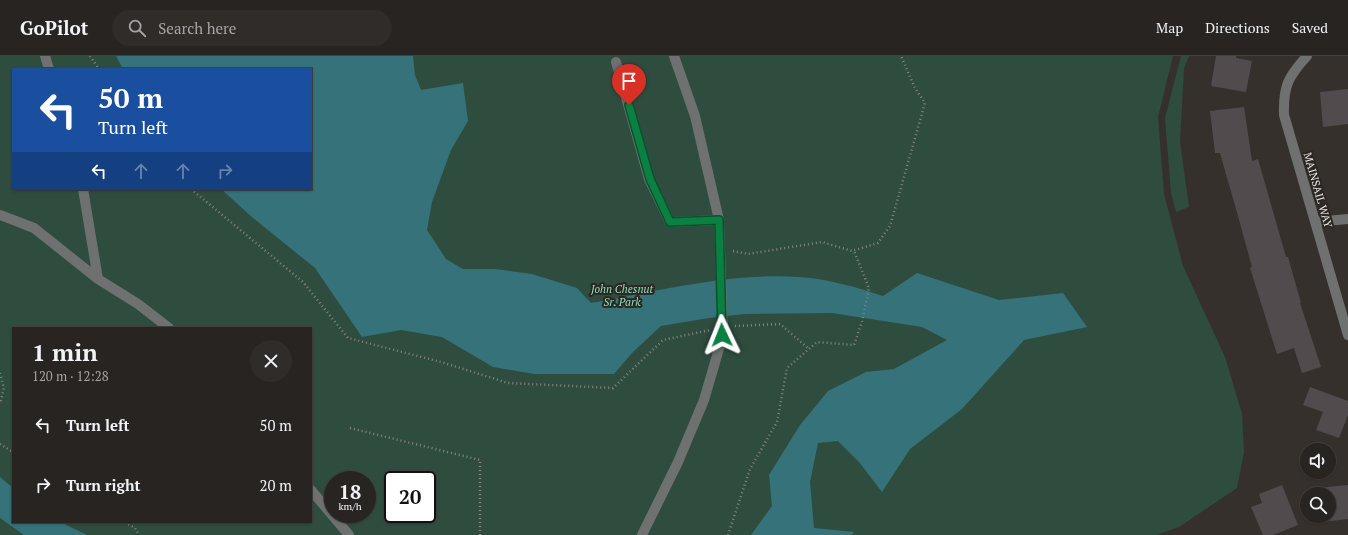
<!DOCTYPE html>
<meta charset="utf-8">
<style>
:root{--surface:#282422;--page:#302c2a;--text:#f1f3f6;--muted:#a5a4a5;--line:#444140}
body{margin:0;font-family:"PT Serif",serif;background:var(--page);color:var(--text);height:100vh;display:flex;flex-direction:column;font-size:15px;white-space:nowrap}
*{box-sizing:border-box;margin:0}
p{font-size:13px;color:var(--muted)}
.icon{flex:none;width:22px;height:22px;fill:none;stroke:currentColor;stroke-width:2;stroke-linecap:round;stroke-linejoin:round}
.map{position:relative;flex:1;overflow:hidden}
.panel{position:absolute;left:12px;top:271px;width:300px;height:196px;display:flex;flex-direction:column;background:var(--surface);border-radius:0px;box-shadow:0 1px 3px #0004,0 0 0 1px var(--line)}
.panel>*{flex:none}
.top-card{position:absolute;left:12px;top:12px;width:300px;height:122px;border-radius:0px;box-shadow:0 1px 3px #0004,0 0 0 1px var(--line);background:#1a4fa0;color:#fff;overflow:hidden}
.controls{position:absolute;left:1300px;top:387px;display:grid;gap:8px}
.controls a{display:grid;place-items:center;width:36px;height:36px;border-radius:50%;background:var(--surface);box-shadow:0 1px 3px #0004,0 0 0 1px var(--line);font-size:20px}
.speed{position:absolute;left:324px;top:415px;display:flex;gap:8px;font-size:20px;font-weight:700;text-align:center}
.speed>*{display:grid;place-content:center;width:52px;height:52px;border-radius:50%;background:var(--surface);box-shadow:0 1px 3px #0004,0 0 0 1px var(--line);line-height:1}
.speed small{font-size:10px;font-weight:400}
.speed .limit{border:2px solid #111;border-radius:6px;background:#fff;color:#111}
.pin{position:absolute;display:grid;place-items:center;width:34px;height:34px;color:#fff;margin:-41px -17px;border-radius:50% 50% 50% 0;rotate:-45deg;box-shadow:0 0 4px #0007}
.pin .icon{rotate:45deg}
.me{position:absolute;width:44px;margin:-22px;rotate:358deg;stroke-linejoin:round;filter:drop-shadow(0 0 3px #0008)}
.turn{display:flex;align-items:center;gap:14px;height:84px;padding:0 20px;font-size:18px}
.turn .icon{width:52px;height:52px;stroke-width:2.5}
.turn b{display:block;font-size:28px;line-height:34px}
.lanes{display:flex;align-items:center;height:38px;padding:0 20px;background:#0003;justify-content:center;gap:20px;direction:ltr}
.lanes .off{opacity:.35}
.round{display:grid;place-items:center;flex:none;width:42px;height:42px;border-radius:21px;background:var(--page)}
.overview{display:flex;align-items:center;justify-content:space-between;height:68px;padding:0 20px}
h1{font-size:24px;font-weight:700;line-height:30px}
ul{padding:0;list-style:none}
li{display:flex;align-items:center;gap:12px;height:60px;padding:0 20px}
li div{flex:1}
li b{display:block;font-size:15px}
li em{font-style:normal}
header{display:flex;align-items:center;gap:24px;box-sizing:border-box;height:56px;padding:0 20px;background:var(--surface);border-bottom:1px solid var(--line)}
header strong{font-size:19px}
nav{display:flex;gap:22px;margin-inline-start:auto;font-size:14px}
.search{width:280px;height:36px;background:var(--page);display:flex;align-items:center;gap:10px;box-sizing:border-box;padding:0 14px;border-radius:22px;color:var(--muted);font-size:15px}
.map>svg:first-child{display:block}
</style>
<header>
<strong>GoPilot</strong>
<div class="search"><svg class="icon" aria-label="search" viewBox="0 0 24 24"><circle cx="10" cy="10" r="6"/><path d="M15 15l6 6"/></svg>Search here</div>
<nav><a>Map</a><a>Directions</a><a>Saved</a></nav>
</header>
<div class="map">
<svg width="1348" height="479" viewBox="0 0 1348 479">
<rect width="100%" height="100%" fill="#36302d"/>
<path fill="#2f4d3f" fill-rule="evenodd" d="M 0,0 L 1173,0 L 1158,61 L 1164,138 L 1183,210 L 1225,301 L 1242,358 L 1244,396 L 1237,432 L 1179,471 L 1156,479 L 0,479 ZM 13,13 L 311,13 L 311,133 L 13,133 ZM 13,272 L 311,272 L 311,466 L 13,466 ZM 333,424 L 367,424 L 367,458 L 333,458 ZM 393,424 L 427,424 L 427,458 L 393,458 Z
M 1181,0 L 1189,0 L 1184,12 L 1180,86 L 1189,151 L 1176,156 L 1171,137 L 1165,62 Z"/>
<path fill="#35727a" d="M 116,0 L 413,0 L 415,19 L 421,34 L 463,27 L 468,65 L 451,94 L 432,146 L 427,174 L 446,203 L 463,213 L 495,213 L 532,218 L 577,232 L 591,247 C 658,235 732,216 800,221 C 828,223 856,231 883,240 L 917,217 L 999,244 L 1063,237 L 1087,271 L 1024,284 L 962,353 L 910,393 L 882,436 L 859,406 L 838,385 L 818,387 L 810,426 L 814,472 L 854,476 L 852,479 L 751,479 L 772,450 L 769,419 L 800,369 L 828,335 L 866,316 L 894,313 L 947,284 L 922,271 L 832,257 L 744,258 L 709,262 L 661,270 L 632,297 L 614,318 L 534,318 L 493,311 L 442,281 L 401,274 L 362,281 L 315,212 L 253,162 L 221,133 L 311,133 L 311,13 L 123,13 Z
M 0,421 L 13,432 L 13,466 L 60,466 L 87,479 L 24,479 L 0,462 Z"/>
<path fill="#514b4e" d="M 1216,0 L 1236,0 L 1236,2 L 1252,5 L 1246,36 L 1211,30 Z
M 1348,33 L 1348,68 L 1323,71 L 1320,36 Z
M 1244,51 L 1252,105 L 1258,103 L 1286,201 L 1288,201 L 1301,247 L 1300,247 L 1321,311 L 1302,317 L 1294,292 L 1277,298 L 1250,212 L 1252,211 L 1238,160 L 1220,97 L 1215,97 L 1210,55 Z
M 1310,331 L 1348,345 L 1348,359 L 1339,382 L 1316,374 L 1323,356 L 1303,349 Z
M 1282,429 L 1298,469 L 1273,479 L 1263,479 L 1251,451 L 1262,447 L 1259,438 Z
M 1348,429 L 1348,463 L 1322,466 L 1321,460 L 1329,460 L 1329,438 L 1319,438 L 1318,432 Z"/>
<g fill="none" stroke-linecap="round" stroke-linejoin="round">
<path stroke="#898481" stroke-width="2.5" stroke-dasharray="1 3" stroke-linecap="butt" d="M 90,0 L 99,13
M 191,133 L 303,226 L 348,282 L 441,306 L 508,327 L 613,332 L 663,284 L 710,274
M 733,195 L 748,198 L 822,186 L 852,195 L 878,187 L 890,170 L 925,47 L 915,32 L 901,0
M 735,270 L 780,268 L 809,293
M 0,317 L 4,332 L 0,348
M 350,372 L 480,404 L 480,479
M 0,388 L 13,396
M 125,466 L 135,472 L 139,479
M 728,479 L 750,413 L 777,366 L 787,312 L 817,286 L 854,289 L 862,266 L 869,232 L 854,195"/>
<path stroke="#6e7170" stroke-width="10" d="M 45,0 L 49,13
M 1307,0 C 1288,21 1283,30 1284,59 L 1348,279
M 616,6 L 649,123 L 670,166 L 719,164
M 83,133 L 98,223
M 0,159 L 34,172 L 98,223 L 138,248 L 169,272
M 1315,166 L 1348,163
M 311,434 L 349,479
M 642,479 L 678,406 L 704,344 L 723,279 L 719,164 L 695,60 L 674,0"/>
</g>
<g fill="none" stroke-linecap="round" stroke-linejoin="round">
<g stroke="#07532c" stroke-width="10">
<path id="route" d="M 629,49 L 650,123 L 670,166 L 719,164 L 722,279"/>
</g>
<use href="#route" stroke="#0b8043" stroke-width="7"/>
</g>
<g text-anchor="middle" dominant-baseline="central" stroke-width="4" stroke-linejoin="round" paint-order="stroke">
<g font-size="11" fill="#ece9e7" stroke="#2b2723">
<text transform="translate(1318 134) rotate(74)">MAINSAIL WAY</text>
</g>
<g font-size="11" font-style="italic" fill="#90dfbb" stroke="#2b2723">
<text x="622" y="233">John Chesnut<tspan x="622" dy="13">Sr. Park</tspan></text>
</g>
</g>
</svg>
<div class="controls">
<a><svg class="icon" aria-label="sound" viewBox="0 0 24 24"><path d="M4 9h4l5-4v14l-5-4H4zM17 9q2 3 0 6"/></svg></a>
<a><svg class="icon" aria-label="search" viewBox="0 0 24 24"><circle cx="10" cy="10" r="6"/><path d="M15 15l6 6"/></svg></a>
</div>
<div class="speed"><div>18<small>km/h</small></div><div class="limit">20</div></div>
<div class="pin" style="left:629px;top:49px;background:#d93025"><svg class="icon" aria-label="arrive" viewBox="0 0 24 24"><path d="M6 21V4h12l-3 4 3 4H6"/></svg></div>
<svg class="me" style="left:722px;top:279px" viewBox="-20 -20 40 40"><path d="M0-17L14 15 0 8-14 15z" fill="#0b8043" stroke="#fff" stroke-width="4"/></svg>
<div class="top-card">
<div class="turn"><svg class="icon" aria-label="left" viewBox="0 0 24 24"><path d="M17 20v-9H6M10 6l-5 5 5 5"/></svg><div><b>50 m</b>Turn left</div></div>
<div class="lanes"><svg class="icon" aria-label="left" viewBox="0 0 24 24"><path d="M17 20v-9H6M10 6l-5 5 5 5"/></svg><svg class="icon off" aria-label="ahead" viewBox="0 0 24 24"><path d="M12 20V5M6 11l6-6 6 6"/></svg><svg class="icon off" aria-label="ahead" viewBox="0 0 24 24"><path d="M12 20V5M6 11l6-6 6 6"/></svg><svg class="icon off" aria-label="right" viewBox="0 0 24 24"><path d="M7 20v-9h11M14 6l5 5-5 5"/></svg></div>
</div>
<section class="panel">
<div class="overview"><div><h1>1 min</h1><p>120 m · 12:28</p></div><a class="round"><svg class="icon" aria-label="close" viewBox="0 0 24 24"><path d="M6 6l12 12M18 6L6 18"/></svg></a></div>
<ul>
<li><svg class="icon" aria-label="left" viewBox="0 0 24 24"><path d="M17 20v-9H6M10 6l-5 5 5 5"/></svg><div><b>Turn left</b></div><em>50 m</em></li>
<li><svg class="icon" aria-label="right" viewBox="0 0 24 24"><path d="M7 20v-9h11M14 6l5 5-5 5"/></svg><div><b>Turn right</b></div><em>20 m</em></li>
</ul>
</section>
</div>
